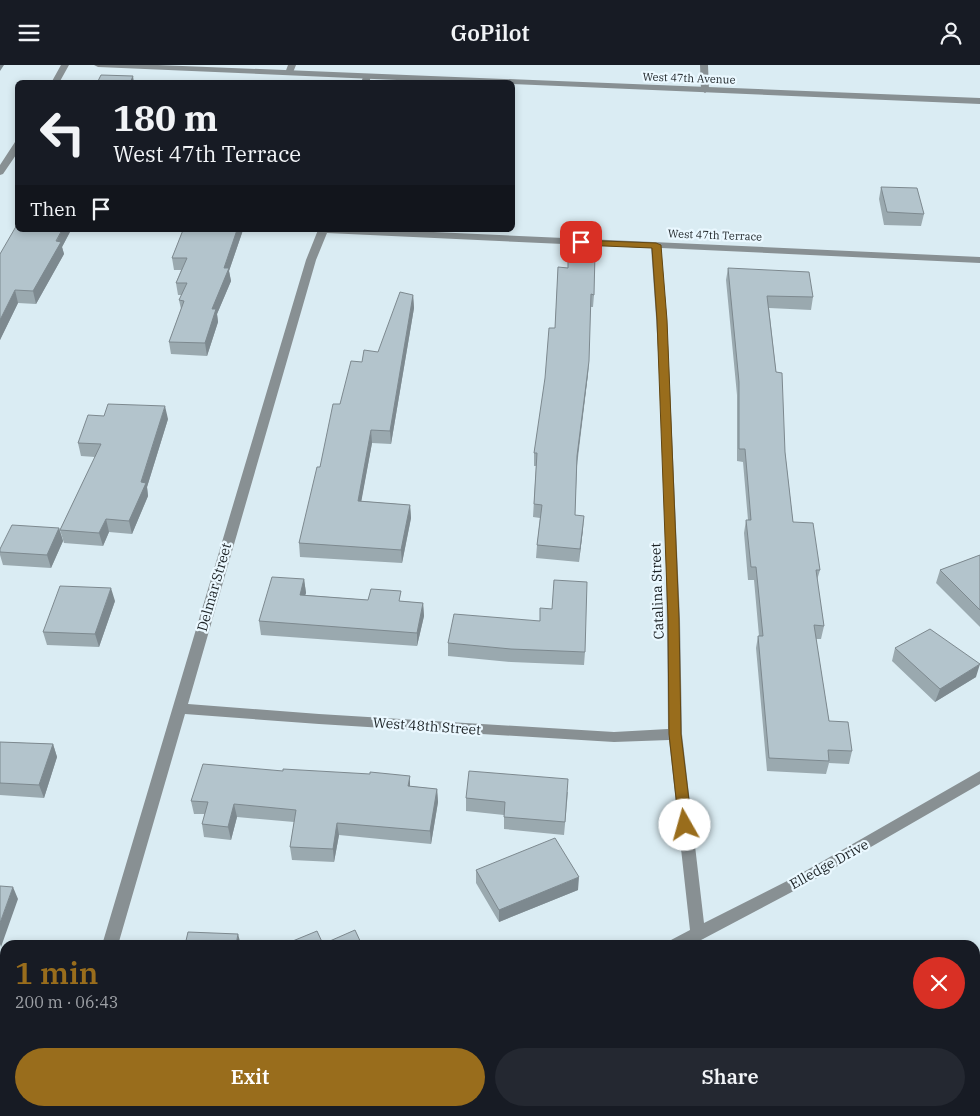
<!DOCTYPE html>
<meta charset="utf-8">
<style>
:root{--surface:#171b24;--page:#242831;--text:#f1f3f6;--muted:#9ea1a6;--accent:#996d1c}
body{margin:0;font-family:"IBM Plex Serif",serif;background:var(--page);color:var(--text);height:100vh;display:flex;flex-direction:column;font-size:19px;white-space:nowrap}
*{box-sizing:border-box;margin:0}
p{font-size:16px;color:var(--muted)}
.icon{flex:none;width:28px;height:28px;fill:none;stroke:currentColor;stroke-width:2;stroke-linecap:round;stroke-linejoin:round}
.map{position:relative;flex:1;overflow:hidden}
.drawer{position:absolute;left:0px;top:875px;width:980px;height:176px;display:flex;flex-direction:column;background:var(--surface);border-radius:15px 15px 0 0;box-shadow:0 2px 8px #0003}
.drawer>*{flex:none}
.top-card{position:absolute;left:15px;top:15px;width:500px;height:152px;border-radius:8px;box-shadow:0 2px 8px #0003;background:#171b24;color:var(--text);overflow:hidden}
.pin{position:absolute;display:grid;place-items:center;width:42px;height:42px;color:#fff;margin:-21px;border-radius:10px;box-shadow:0 2px 8px #0006}
.me{position:absolute;width:55px;margin:-28px;rotate:353deg;stroke-linejoin:round;filter:drop-shadow(0 0 4px #0008)}
.turn{display:flex;align-items:center;gap:18px;height:105px;padding:0 15px;font-size:22px}
.turn .icon{width:65px;height:65px;stroke-width:2.5}
.turn b{display:block;font-size:35px;line-height:42px}
.then{display:flex;align-items:center;height:48px;padding:0 15px;background:#0003;gap:10px;font-size:19px}
.round{display:grid;place-items:center;flex:none;width:52px;height:52px;border-radius:26px;background:var(--page)}
.summary{display:flex;align-items:center;justify-content:space-between;height:85px;padding:0 15px}
h1{font-size:30px;font-weight:600;line-height:38px;color:var(--accent)}
.cta{display:flex;gap:10px;margin-top:auto;padding:10px 15px}
.cta a{flex:1;height:58px;border-radius:30px;background:var(--accent);color:#fff;font-size:20px;font-weight:600;line-height:58px;text-align:center}
.cta a+a{background:var(--page);color:var(--text)}
header{display:flex;justify-content:space-between;align-items:center;height:65px;padding:0 15px;background:var(--surface);font-size:22px;font-weight:600}
.map>svg:first-child{display:block}
</style>
<header><svg class="icon" aria-label="menu" viewBox="0 0 24 24"><path d="M4 6h16M4 12h16M4 18h16"/></svg>GoPilot<svg class="icon" aria-label="person" viewBox="0 0 24 24"><circle cx="12" cy="8" r="4"/><path d="M4 21q1-7 8-7t8 7"/></svg></header>
<div class="map">
<svg width="980" height="1051" viewBox="0 0 980 1051">
<rect width="100%" height="100%" fill="#daecf3"/>
<g fill="none" stroke-linecap="round" stroke-linejoin="round">
<path fill="#889093" fill-rule="evenodd" d="M 288,0 L 296,0 L 292,10 L 285,8 Z"/>
<path fill="#889093" fill-rule="evenodd" d="M 61,0 L 69,0 L 59,18 L 51,18 Z
M 700,0 L 708,0 L 709,25 L 705,28 L 701,25 Z
M 364,9 L 371,11 L 369,18 L 361,18 Z
M 18,76 L 18,87 L 3,109 L 0,110 L 0,100 L 15,77 Z
M 318,165 L 390,165 L 980,192 L 980,198 L 661,183 L 667,255 L 680,554 L 682,669 L 704,858 L 795,812 L 980,706 L 980,719 L 805,820 L 703,874 L 691,880 L 668,880 L 671,875 L 690,865 L 669,675 L 614,677 L 319,659 L 185,649 L 118,880 L 102,880 L 306,195 ZM 327,168 L 651,183 C 664,343 667,504 668,664 L 614,667 L 319,649 L 188,639 L 316,195 Z
M 53,1046 L 70,1046 L 68,1051 L 52,1051 Z
M 299,1046 L 327,1046 L 325,1051 L 297,1051 Z
M 347,1046 L 363,1046 L 364,1051 L 348,1051 Z"/>
<path fill="#889093" fill-rule="evenodd" d="M 94,0 L 158,0 L 980,33 L 980,39 L 512,19 L 512,18 L 466,18 L 98,2 Z"/>
</g>
<path fill="#9aa9af" d="M 881,122 L 924,149 L 921,161 L 884,160 L 879,134 Z
M 18,165 L 71,165 L 62,182 L 64,189 L 36,239 L 18,238 L 0,275 L 0,189 Z
M 183,165 L 243,165 L 229,206 L 231,216 L 217,249 L 218,257 L 207,291 L 171,289 L 169,277 L 181,244 L 179,235 L 182,230 L 178,230 L 176,218 L 181,205 L 174,205 L 172,193 Z
M 558,202 L 594,230 L 593,242 L 590,242 L 588,309 L 577,401 L 575,450 L 583,464 L 579,497 L 536,493 L 537,480 L 540,453 L 533,452 L 536,401 L 534,401 L 534,388 L 555,263 Z
M 728,203 L 813,232 L 811,245 L 769,243 L 785,387 L 793,457 L 820,505 L 817,515 L 824,561 L 821,574 L 816,574 L 829,656 L 852,686 L 849,699 L 829,698 L 826,709 L 767,706 L 756,583 L 758,571 L 759,571 L 754,515 L 748,515 L 744,468 L 746,455 L 748,455 L 743,397 L 737,396 L 737,330 L 726,215 Z
M 413,230 L 414,243 L 391,379 L 372,378 L 361,436 L 410,440 L 411,453 L 402,498 L 300,492 L 299,478 L 320,402 L 340,339 L 362,297 L 378,287 Z
M 168,354 L 147,422 L 148,431 L 132,469 L 109,467 L 103,481 L 64,478 L 60,465 L 95,392 L 81,391 L 78,378 Z
M 59,463 L 63,476 L 51,503 L 3,500 L 0,490 L 0,484 Z
M 980,490 L 980,562 L 936,518 L 940,505 Z
M 304,514 L 306,528 L 305,530 L 368,535 L 401,536 L 423,538 L 424,551 L 417,581 L 261,570 L 259,556 Z
M 115,536 L 99,582 L 47,580 L 43,567 Z
M 448,578 L 585,587 L 584,600 L 511,597 L 448,591 Z
M 895,583 L 976,612 L 935,637 L 892,596 Z
M 0,677 L 53,679 L 57,692 L 44,733 L 0,730 Z
M 410,721 L 437,724 L 438,737 L 431,779 L 339,770 L 334,797 L 292,795 L 290,782 L 294,757 L 237,752 L 231,775 L 204,772 L 202,759 L 205,749 L 194,749 L 191,736 Z
M 568,727 L 564,770 L 504,764 L 504,750 L 466,746 L 466,733 Z
M 476,805 L 578,825 L 499,857 L 476,818 Z
M 980,921 L 980,962 L 975,955 L 975,923 Z
M 608,1046 L 767,1046 L 769,1051 L 610,1051 Z"/>
<path fill="#7d898f" d="M 0,0 L 4,0 L 0,6 Z
M 133,11 L 134,18 L 130,18 Z
M 62,165 L 71,165 L 62,182 L 64,189 L 36,239 L 33,226 Z
M 237,165 L 243,165 L 229,206 L 231,216 L 217,249 L 218,257 L 207,291 L 205,278 L 212,244 L 224,203 Z
M 15,225 L 18,238 L 0,275 L 0,255 Z
M 413,230 L 414,243 L 391,379 L 390,366 Z
M 589,296 L 588,309 L 576,404 L 577,391 Z
M 165,341 L 168,354 L 147,422 L 148,431 L 132,469 L 129,456 Z
M 371,365 L 372,378 L 359,449 L 358,436 Z
M 410,440 L 411,453 L 402,498 L 401,485 Z
M 584,451 L 583,464 L 579,497 L 580,484 Z
M 106,454 L 109,467 L 103,481 L 99,468 Z
M 59,463 L 63,476 L 51,503 L 47,490 Z
M 304,514 L 306,528 L 301,543 L 300,530 Z
M 111,523 L 115,536 L 99,582 L 95,569 Z
M 423,538 L 424,551 L 417,581 L 417,568 Z
M 980,599 L 976,612 L 935,637 L 940,624 Z
M 53,679 L 57,692 L 44,733 L 39,720 Z
M 410,711 L 410,724 L 408,721 Z
M 437,724 L 438,737 L 431,779 L 430,766 Z
M 234,739 L 237,752 L 231,775 L 228,762 Z
M 337,758 L 339,770 L 334,797 L 333,784 Z
M 579,812 L 578,825 L 499,857 L 499,845 Z
M 13,822 L 18,834 L 1,882 L 0,879 L 0,858 Z
M 238,869 L 241,880 L 236,880 Z"/>
<path fill="#b3c4cc" stroke="#7d898f" d="M 101,10 L 133,11 L 130,18 L 97,18 Z
M 881,122 L 917,123 L 924,149 L 887,147 Z
M 18,158 L 18,165 L 62,165 L 56,176 L 61,177 L 33,226 L 15,225 L 0,255 L 0,189 Z
M 183,165 L 237,165 L 224,203 L 229,203 L 212,244 L 216,244 L 205,278 L 169,277 L 184,236 L 179,235 L 187,218 L 176,218 L 187,193 L 172,193 Z
M 568,187 L 595,188 L 594,230 L 591,229 L 589,296 L 577,391 L 575,450 L 584,451 L 580,484 L 537,480 L 542,440 L 534,439 L 537,388 L 534,388 L 545,313 L 549,263 L 555,263 L 558,202 L 568,203 Z
M 728,203 L 809,207 L 813,232 L 767,231 L 776,307 L 782,308 L 785,387 L 793,457 L 813,458 L 820,505 L 816,505 L 824,561 L 814,560 L 829,656 L 848,657 L 852,686 L 828,685 L 829,696 L 769,693 L 758,571 L 763,571 L 756,502 L 751,502 L 746,455 L 751,455 L 745,384 L 739,384 L 739,317 Z
M 400,227 L 413,230 L 390,366 L 371,365 L 358,436 L 410,440 L 401,485 L 299,478 L 317,402 L 320,402 L 333,339 L 340,339 L 351,296 L 362,297 L 364,285 L 378,287 Z
M 108,339 L 165,341 L 141,417 L 146,418 L 129,456 L 106,454 L 99,468 L 60,465 L 101,379 L 78,378 L 88,350 L 104,351 Z
M 12,460 L 59,463 L 47,490 L 0,487 L 0,484 Z
M 980,490 L 980,545 L 940,505 Z
M 272,512 L 304,514 L 300,530 L 368,535 L 371,524 L 401,526 L 399,536 L 423,538 L 417,568 L 259,556 Z
M 554,515 L 587,517 L 585,587 L 511,584 L 448,578 L 454,549 L 540,556 L 540,543 L 552,544 Z
M 60,521 L 111,523 L 95,569 L 43,567 Z
M 930,564 L 980,599 L 940,624 L 895,583 Z
M 0,677 L 53,679 L 39,720 L 0,718 Z
M 203,699 L 283,706 L 283,704 L 370,709 L 370,707 L 410,711 L 408,721 L 437,724 L 430,766 L 337,758 L 333,784 L 290,782 L 296,745 L 234,739 L 228,762 L 202,759 L 208,737 L 191,736 Z
M 469,706 L 568,714 L 565,757 L 504,752 L 505,737 L 466,733 Z
M 555,773 L 579,812 L 499,845 L 476,805 Z
M 0,821 L 13,822 L 0,858 Z
M 355,865 L 362,880 L 283,880 L 317,866 L 323,879 Z
M 188,867 L 238,869 L 236,880 L 185,880 Z
M 980,921 L 980,942 L 975,935 L 975,923 Z
M 531,1046 L 537,1046 L 539,1051 L 520,1051 Z
M 615,1046 L 767,1046 L 769,1051 L 617,1051 Z
M 892,1046 L 967,1046 L 971,1051 L 880,1051 Z"/>
<path fill="#996d1c" stroke="#634712" d="M 578,175 L 656,178 L 661,180 L 667,255 L 679,554 L 681,669 L 692,760 L 685,765 L 679,760 L 669,669 L 668,554 L 657,255 L 652,183 L 581,180 L 577,177 Z"/>
<g text-anchor="middle" dominant-baseline="central" stroke-width="4.5" stroke-linejoin="round" paint-order="stroke">
<g font-size="11" fill="#1e2427" stroke="#eaf8ff">
<text transform="translate(689 13) rotate(2)">West 47th Avenue</text>
<text transform="translate(715 170) rotate(2)">West 47th Terrace</text>
</g>
<g font-size="14" fill="#1e2427" stroke="#eaf8ff">
<text transform="translate(214 522) rotate(-74)">Delmar Street</text>
<text transform="translate(657 526) rotate(-92)">Catalina Street</text>
<text transform="translate(427 661) rotate(4)">West 48th Street</text>
<text transform="translate(829 799) rotate(-29)">Elledge Drive</text>
</g>
</g>
</svg>
<div class="pin" style="left:581px;top:177px;background:#d93025"><svg class="icon" aria-label="arrive" viewBox="0 0 24 24"><path d="M6 21V4h12l-3 4 3 4H6"/></svg></div>
<svg class="me" style="left:685px;top:760px" viewBox="-20 -20 40 40"><circle r="19" fill="#fff"/><path d="M0-13L10 11 0 6-10 11z" fill="#996d1c"/></svg>
<div class="top-card">
<div class="turn"><svg class="icon" aria-label="left" viewBox="0 0 24 24"><path d="M17 20v-9H6M10 6l-5 5 5 5"/></svg><div><b>180 m</b>West 47th Terrace</div></div>
<div class="then">Then<svg class="icon" aria-label="arrive" viewBox="0 0 24 24"><path d="M6 21V4h12l-3 4 3 4H6"/></svg></div>
</div>
<section class="drawer">
<div class="summary"><div><h1>1 min</h1><p>200 m · 06:43</p></div><a class="round" style="background:#d93025;color:#fff"><svg class="icon" aria-label="close" viewBox="0 0 24 24"><path d="M6 6l12 12M18 6L6 18"/></svg></a></div>
<div class="cta"><a>Exit</a><a>Share</a></div>
</section>
</div>
